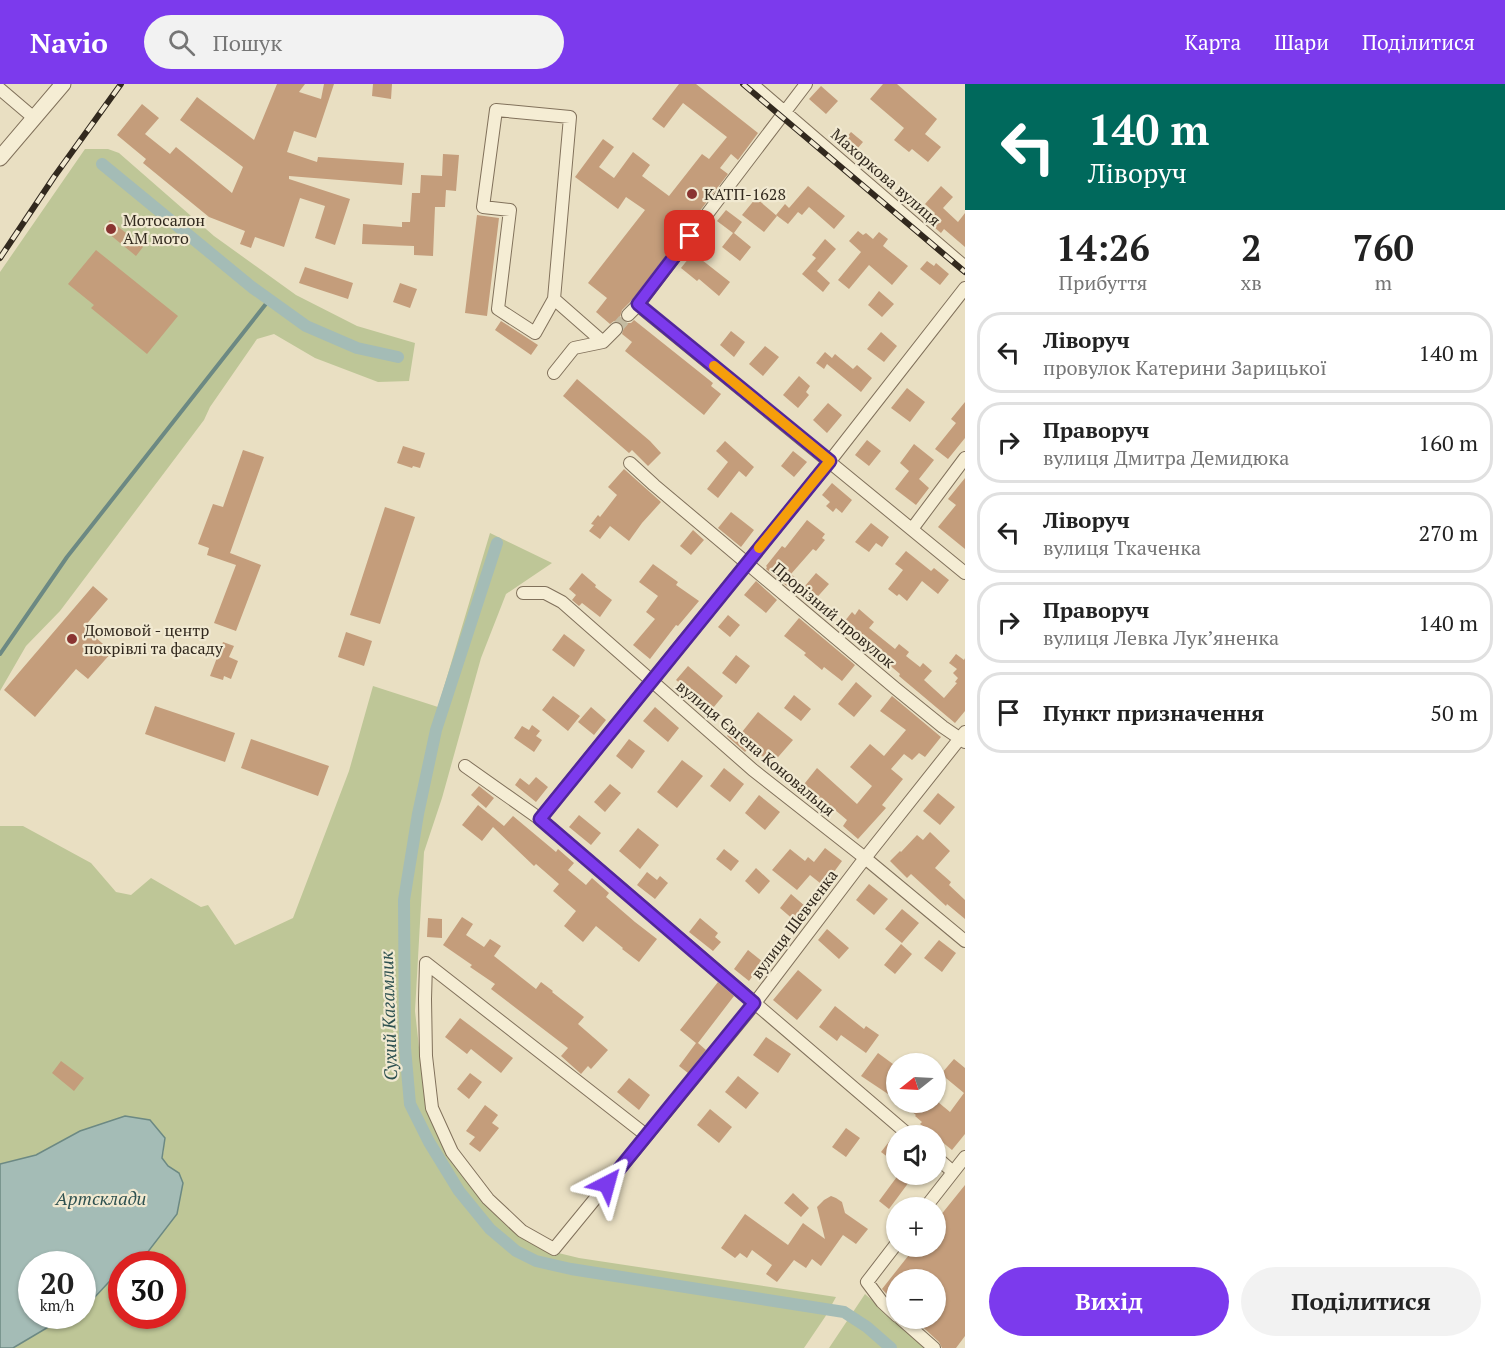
<!DOCTYPE html>
<html lang="uk">
<meta charset="utf-8">
<style>
:root{--surface:#fff;--page:#f2f2f2;--text:#222;--muted:#767676;--line:#e0e0e0;--accent:#7c3aed}
body{margin:0;font-family:"PT Serif",serif;background:var(--page);color:var(--text);height:100vh;display:flex;flex-direction:column;font-size:22px;white-space:nowrap}
*{box-sizing:border-box;margin:0}
p{font-size:20px;color:var(--muted)}
.icon{flex:none;width:33px;height:33px;fill:none;stroke:currentColor;stroke-width:2;stroke-linecap:round;stroke-linejoin:round}
.map{position:relative;flex:1;overflow:hidden}
.panel{display:flex;flex-direction:column;background:var(--surface);width:540px}
.panel>*{flex:none}
.banner{background:#00695c;color:#fff;overflow:hidden}
.needle{width:39px;rotate:252deg}
.buttons{position:absolute;left:886px;top:969px;display:grid;gap:12px}
.buttons a{display:grid;place-items:center;width:60px;height:60px;border-radius:50%;background:var(--surface);box-shadow:0 2px 4px #0004;font-size:30px}
.speed{position:absolute;left:18px;top:1167px;display:flex;gap:12px;font-size:30px;font-weight:700;text-align:center}
.speed>*{display:grid;place-content:center;width:78px;height:78px;border-radius:50%;background:var(--surface);box-shadow:0 2px 4px #0004;line-height:1}
.speed small{font-size:15px;font-weight:400}
.speed .limit{border:9px solid #d22;background:#fff;color:#111}
.pin{position:absolute;display:grid;place-items:center;width:51px;height:51px;color:#fff;margin:-26px;border-radius:12px;box-shadow:0 3px 9px #0006}
.me{position:absolute;width:66px;margin:-33px;rotate:39deg;stroke-linejoin:round;filter:drop-shadow(0 0 4px #0008)}
.turn{display:flex;align-items:center;gap:21px;height:126px;padding:0 24px;font-size:27px}
.turn .icon{width:78px;height:78px;stroke-width:2.5}
.turn b{display:block;font-size:42px;line-height:51px}
.eta{display:flex;justify-content:space-evenly;align-items:center;height:102px;text-align:center}
.eta b{font-size:36px;font-weight:800;line-height:42px}
.cta{display:flex;gap:12px;margin-top:auto;padding:12px 24px}
.cta a{flex:1;height:69px;border-radius:36px;background:var(--accent);color:#fff;font-size:24px;font-weight:800;line-height:69px;text-align:center}
.cta a+a{background:var(--page);color:var(--text)}
ul{padding:0;list-style:none}
li{display:flex;align-items:center;gap:18px;height:81px;margin:0 12px 9px;padding:0 12px;border:3px solid var(--line);border-radius:24px}
li div{flex:1}
li b{display:block;font-size:22px}
li em{font-style:normal}
header{display:flex;align-items:center;gap:36px;box-sizing:border-box;height:84px;padding:0 30px;background:var(--accent);color:#fff}
header strong{font-size:28px}
nav{display:flex;gap:33px;margin-inline-start:auto;font-size:21px}
.search{width:420px;height:54px;background:var(--page);display:flex;align-items:center;gap:15px;box-sizing:border-box;padding:0 21px;border-radius:33px;color:var(--muted);font-size:22px}
main{display:flex;flex:1;min-height:0}
.map>svg:first-child{display:block}
</style>
<header>
<strong>Navio</strong>
<div class="search"><svg class="icon" aria-label="search" viewBox="0 0 24 24"><circle cx="10" cy="10" r="6"/><path d="M15 15l6 6"/></svg>Пошук</div>
<nav><a>Карта</a><a>Шари</a><a>Поділитися</a></nav>
</header>
<main>
<div class="map">
<svg width="965" height="1264" viewBox="0 0 965 1264">
<rect width="100%" height="100%" fill="#e9dfc2"/>
<path fill="#bec697" d="M 85,65 L 108,65 L 119,69 L 214,152 L 296,211 L 357,242 L 415,259 L 409,297 L 378,298 L 315,274 L 274,250 L 257,255 L 210,323 L 204,336 L 60,527 L 26,562 L 0,607 L 0,188 Z
M 490,449 L 552,479 L 506,510 L 481,574 L 442,714 L 424,768 L 415,927 L 425,1018 L 454,1076 L 494,1126 L 521,1153 L 546,1166 L 579,1174 L 836,1213 L 825,1233 L 804,1264 L 13,1264 L 67,1232 L 82,1232 L 83,1222 L 94,1214 L 121,1185 L 122,1232 L 172,1232 L 172,1180 L 129,1180 L 147,1169 L 179,1089 L 168,1082 L 162,1074 L 164,1066 L 80,1047 L 36,1071 L 0,1080 L 0,742 L 23,742 L 91,779 L 116,808 L 131,811 L 151,794 L 201,823 L 208,821 L 235,861 L 293,834 L 349,687 L 373,602 L 438,623 Z
M 865,1210 L 927,1264 L 829,1264 Z"/>
<path fill="#a4bcb6" stroke="#6c8983" stroke-width="1.5" d="M 125,1032 L 150,1036 L 165,1054 L 162,1074 L 168,1082 L 179,1089 L 183,1099 L 177,1130 L 147,1169 L 129,1180 L 122,1180 L 121,1185 L 94,1214 L 83,1222 L 82,1180 L 32,1180 L 32,1232 L 67,1232 L 18,1261 L 13,1264 L 0,1264 L 0,1080 L 36,1071 L 80,1047 Z"/>
<g fill="none" stroke-linecap="round" stroke-linejoin="round">
<path stroke="#6c8983" stroke-width="4" d="M 0,570 L 67,473 L 269,216"/>
<path stroke="#a4bcb6" stroke-width="12" d="M 102,80 L 253,204 L 306,242 L 357,264 L 398,273
M 497,459 L 436,646 L 418,730 L 404,816 L 405,964 L 410,1020 L 429,1058 L 459,1107 L 490,1145 L 516,1167 L 536,1177 L 571,1185 L 844,1228 L 867,1243 L 891,1264"/>
</g>
<path fill="#c49d7b" d="M 277,0 L 305,0 L 299,8 L 321,15 L 324,0 L 334,0 L 316,54 L 294,47 L 287,68 L 317,78 L 318,73 L 404,79 L 402,101 L 289,92 L 289,95 L 350,115 L 335,161 L 315,154 L 325,122 L 300,114 L 284,163 L 255,153 L 251,164 L 240,160 L 245,147 L 209,133 L 143,79 L 146,75 L 117,51 L 142,20 L 159,34 L 145,50 L 170,70 L 176,63 L 232,109 L 243,83 L 180,36 L 197,13 L 254,56 Z
M 373,0 L 392,0 L 391,15 L 372,12 Z
M 679,0 L 696,0 L 758,49 L 738,76 L 731,70 L 720,84 L 728,90 L 632,216 L 622,226 L 620,233 L 623,237 L 626,239 L 631,239 L 634,236 L 713,299 L 711,302 L 721,310 L 704,331 L 625,267 L 632,258 L 622,250 L 624,243 L 621,239 L 614,237 L 610,240 L 596,228 L 607,214 L 588,199 L 645,126 L 626,113 L 618,125 L 575,93 L 603,55 L 614,63 L 599,83 L 614,94 L 633,68 L 650,81 L 642,92 L 669,112 L 702,70 L 709,75 L 727,53 L 683,19 L 664,44 L 652,35 Z
M 883,0 L 897,0 L 937,35 L 925,50 L 941,63 L 928,78 L 912,65 L 909,68 L 894,56 L 904,44 L 870,15 Z
M 821,2 L 838,17 L 826,30 L 809,15 Z
M 851,48 L 863,58 L 852,71 L 840,61 Z
M 443,70 L 459,71 L 456,107 L 446,106 L 445,123 L 435,123 L 433,172 L 414,171 L 414,162 L 362,160 L 363,140 L 402,143 L 402,138 L 410,138 L 412,109 L 420,109 L 421,91 L 442,92 Z
M 808,102 L 845,132 L 834,145 L 809,123 L 802,131 L 798,128 L 788,140 L 776,131 L 785,120 L 789,124 Z
M 941,102 L 953,113 L 943,124 L 958,138 L 965,129 L 965,163 L 944,145 L 941,149 L 928,138 L 935,129 L 925,120 Z
M 756,114 L 777,132 L 764,148 L 742,131 Z
M 726,126 L 742,138 L 734,149 L 751,163 L 740,177 L 722,163 L 733,149 L 717,137 Z
M 477,131 L 499,134 L 487,232 L 465,229 Z
M 110,136 L 143,163 L 136,172 L 103,145 Z
M 858,147 L 863,151 L 866,149 L 873,155 L 879,148 L 888,155 L 883,162 L 908,182 L 892,201 L 869,181 L 849,205 L 838,196 L 861,168 L 849,157 Z
M 825,155 L 836,165 L 817,187 L 830,199 L 823,208 L 802,190 L 816,174 L 812,171 Z
M 96,166 L 178,232 L 147,270 L 91,224 L 94,221 L 68,200 Z
M 693,169 L 730,198 L 719,212 L 699,195 L 697,197 L 681,184 Z
M 927,177 L 934,182 L 936,179 L 949,190 L 940,201 L 920,185 Z
M 305,183 L 353,199 L 348,215 L 299,199 Z
M 400,199 L 417,205 L 410,224 L 393,218 Z
M 879,207 L 894,220 L 882,233 L 868,221 Z
M 501,237 L 538,261 L 531,271 L 495,246 Z
M 731,247 L 745,258 L 734,273 L 720,261 Z
M 881,248 L 897,262 L 884,278 L 867,265 Z
M 765,262 L 779,273 L 763,292 L 749,280 Z
M 825,268 L 832,274 L 835,270 L 853,285 L 857,281 L 872,294 L 861,308 L 827,280 L 824,285 L 816,279 Z
M 799,292 L 810,302 L 806,308 L 809,311 L 798,324 L 783,311 Z
M 577,295 L 650,357 L 661,369 L 648,382 L 632,366 L 629,369 L 563,312 Z
M 907,304 L 925,318 L 910,338 L 891,324 Z
M 965,318 L 965,354 L 948,375 L 935,365 L 956,339 L 951,335 Z
M 828,319 L 842,331 L 827,349 L 813,336 Z
M 867,356 L 881,367 L 869,382 L 855,371 Z
M 725,357 L 754,383 L 746,393 L 739,387 L 718,414 L 707,405 L 728,378 L 716,367 Z
M 914,360 L 934,376 L 919,395 L 929,404 L 916,421 L 895,405 L 909,387 L 900,379 Z
M 403,362 L 425,369 L 420,384 L 413,382 L 412,384 L 397,379 Z
M 243,366 L 264,373 L 230,469 L 261,481 L 236,547 L 214,539 L 236,481 L 207,471 L 209,464 L 198,460 L 213,420 L 223,423 Z
M 793,367 L 807,378 L 794,393 L 781,382 Z
M 624,385 L 661,418 L 642,439 L 629,457 L 610,442 L 600,455 L 589,447 L 594,441 L 591,440 L 598,431 L 600,433 L 617,411 L 608,403 Z
M 965,394 L 965,465 L 938,443 L 956,421 L 948,415 Z
M 832,399 L 852,416 L 842,429 L 836,424 L 833,428 L 826,422 L 830,418 L 822,411 Z
M 385,423 L 415,433 L 380,540 L 350,531 Z
M 731,428 L 754,446 L 741,463 L 718,444 Z
M 807,436 L 825,450 L 822,454 L 825,456 L 816,467 L 813,465 L 791,490 L 805,502 L 816,489 L 829,500 L 812,519 L 790,500 L 788,503 L 766,485 L 767,483 L 766,482 L 782,462 L 785,464 Z
M 871,439 L 889,453 L 882,463 L 876,459 L 869,468 L 855,458 Z
M 693,446 L 704,456 L 691,471 L 680,462 Z
M 906,467 L 931,487 L 934,484 L 949,496 L 938,510 L 922,497 L 907,517 L 899,510 L 897,512 L 888,505 L 903,486 L 895,480 Z
M 653,480 L 678,498 L 676,501 L 699,517 L 678,542 L 676,541 L 650,575 L 633,561 L 655,535 L 646,528 L 658,512 L 639,498 Z
M 582,489 L 596,501 L 595,503 L 612,516 L 600,533 L 582,519 L 579,522 L 572,516 L 576,511 L 569,505 Z
M 756,497 L 777,516 L 766,529 L 744,511 Z
M 93,502 L 108,515 L 84,543 L 112,568 L 88,595 L 76,585 L 35,633 L 4,606 Z
M 859,525 L 874,538 L 869,544 L 895,565 L 899,560 L 909,568 L 906,572 L 920,583 L 923,579 L 932,587 L 924,596 L 944,614 L 957,599 L 955,598 L 958,594 L 953,589 L 957,585 L 949,579 L 956,570 L 964,576 L 965,574 L 965,627 L 955,639 L 899,592 L 900,590 L 859,555 L 858,557 L 840,543 L 852,528 L 855,531 Z
M 728,531 L 740,541 L 730,553 L 718,543 Z
M 799,534 L 855,581 L 842,597 L 824,583 L 822,586 L 804,571 L 806,569 L 784,552 Z
M 346,548 L 372,557 L 364,582 L 338,573 Z
M 564,550 L 585,566 L 574,583 L 552,566 Z
M 223,558 L 234,562 L 229,573 L 238,577 L 231,595 L 224,592 L 223,596 L 210,592 Z
M 736,571 L 750,582 L 736,600 L 722,589 Z
M 688,582 L 723,612 L 713,624 L 689,603 L 687,605 L 676,596 Z
M 856,598 L 872,612 L 854,633 L 838,620 Z
M 794,611 L 811,625 L 801,637 L 784,624 Z
M 553,612 L 580,632 L 568,647 L 542,626 Z
M 892,612 L 941,653 L 925,673 L 919,669 L 912,676 L 904,670 L 891,685 L 903,695 L 882,721 L 886,724 L 858,755 L 843,742 L 847,736 L 822,715 L 819,719 L 801,704 L 817,684 L 857,720 L 872,702 L 850,683 L 870,660 L 884,672 L 906,646 L 880,627 Z
M 155,622 L 235,649 L 225,678 L 145,650 Z
M 591,623 L 606,636 L 594,651 L 578,638 Z
M 655,623 L 679,644 L 668,658 L 643,637 Z
M 758,628 L 793,656 L 772,680 L 750,662 L 745,668 L 727,652 L 731,647 L 738,653 Z
M 532,641 L 540,647 L 536,652 L 542,656 L 534,668 L 514,654 L 522,642 L 529,646 Z
M 251,655 L 329,682 L 318,712 L 241,684 Z
M 629,655 L 645,667 L 632,685 L 616,672 Z
M 682,676 L 703,692 L 677,724 L 657,708 Z
M 724,684 L 744,700 L 730,718 L 710,702 Z
M 536,693 L 548,703 L 536,718 L 515,701 L 520,694 L 529,701 Z
M 610,700 L 621,709 L 605,728 L 594,718 Z
M 479,702 L 494,714 L 486,724 L 471,711 Z
M 938,709 L 955,723 L 940,741 L 923,727 Z
M 759,711 L 780,728 L 765,746 L 745,729 Z
M 478,721 L 504,742 L 513,732 L 556,768 L 558,765 L 574,779 L 568,786 L 586,801 L 592,794 L 609,809 L 606,813 L 635,838 L 657,855 L 639,878 L 622,865 L 623,864 L 596,842 L 583,858 L 564,842 L 576,827 L 553,807 L 559,800 L 536,780 L 534,782 L 493,743 L 482,757 L 462,741 Z
M 579,731 L 601,749 L 591,761 L 569,743 Z
M 638,744 L 659,761 L 640,785 L 619,767 Z
M 930,748 L 950,767 L 935,784 L 951,798 L 949,801 L 965,816 L 965,835 L 947,820 L 946,822 L 911,790 L 907,794 L 890,777 L 900,767 L 901,768 L 917,751 L 923,756 Z
M 825,764 L 842,777 L 831,792 L 828,789 L 820,799 L 810,791 L 797,806 L 772,786 L 790,765 L 805,777 L 808,773 L 814,778 Z
M 724,765 L 739,777 L 731,787 L 716,775 Z
M 756,784 L 770,797 L 759,810 L 745,797 Z
M 647,788 L 657,796 L 660,792 L 668,799 L 655,815 L 637,801 Z
M 869,800 L 888,815 L 874,831 L 856,816 Z
M 791,810 L 806,823 L 795,837 L 780,824 Z
M 902,825 L 919,839 L 902,859 L 885,845 Z
M 462,833 L 473,840 L 466,851 L 484,863 L 490,855 L 501,862 L 494,872 L 536,905 L 541,898 L 553,907 L 552,908 L 584,933 L 578,940 L 608,966 L 591,985 L 588,982 L 581,990 L 580,989 L 561,972 L 568,964 L 491,905 L 495,900 L 470,883 L 472,881 L 443,861 Z
M 428,834 L 442,835 L 442,854 L 427,853 Z
M 700,834 L 718,849 L 715,853 L 721,858 L 713,867 L 689,848 Z
M 827,845 L 849,864 L 839,875 L 818,856 Z
M 939,856 L 956,869 L 942,888 L 924,874 Z
M 901,860 L 912,870 L 895,890 L 884,881 Z
M 748,866 L 763,878 L 749,897 L 734,885 Z
M 798,886 L 822,906 L 797,936 L 773,916 Z
M 718,898 L 734,912 L 698,959 L 706,966 L 688,989 L 679,982 L 696,959 L 680,946 Z
M 835,922 L 864,945 L 866,942 L 879,951 L 866,969 L 841,951 L 837,957 L 819,943 Z
M 460,934 L 513,974 L 501,989 L 471,965 L 467,970 L 445,953 Z
M 766,953 L 791,970 L 778,989 L 753,971 Z
M 878,969 L 897,983 L 897,1016 L 861,992 Z
M 954,975 L 965,984 L 965,1050 L 952,1066 L 920,1040 L 922,1038 L 915,1032 L 916,1031 L 900,1018 L 938,1018 L 950,1028 L 964,1009 L 941,990 Z
M 61,977 L 84,994 L 74,1007 L 52,989 Z
M 470,989 L 482,998 L 469,1015 L 457,1005 Z
M 738,992 L 759,1009 L 746,1025 L 725,1008 Z
M 629,994 L 650,1011 L 639,1026 L 617,1008 Z
M 485,1021 L 498,1031 L 492,1039 L 499,1044 L 480,1068 L 469,1060 L 475,1053 L 466,1047 Z
M 710,1025 L 732,1043 L 719,1059 L 697,1041 Z
M 846,1044 L 860,1054 L 846,1073 L 832,1063 Z
M 895,1050 L 897,1052 L 897,1080 L 881,1068 Z
M 899,1090 L 909,1098 L 889,1125 L 879,1117 Z
M 965,1101 L 965,1252 L 956,1264 L 942,1264 L 939,1258 L 913,1234 L 936,1234 L 936,1196 L 897,1196 L 897,1211 L 893,1217 L 882,1205 L 916,1162 L 936,1162 L 936,1137 Z
M 793,1109 L 809,1124 L 801,1133 L 784,1119 Z
M 831,1112 L 836,1114 L 842,1118 L 845,1129 L 868,1145 L 856,1160 L 843,1151 L 821,1182 L 812,1175 L 806,1184 L 794,1176 L 777,1198 L 766,1190 L 772,1181 L 752,1166 L 747,1174 L 740,1169 L 735,1174 L 721,1164 L 745,1130 L 788,1161 L 803,1139 L 825,1155 L 817,1123 L 824,1116 Z"/>
<g fill="none" stroke-linecap="round" stroke-linejoin="round">
<path stroke="#c4bba1" stroke-width="12" stroke-dasharray="12 6" stroke-linecap="butt" d="M 616,245 L 628,231"/>
<g stroke="#81715b" stroke-width="14">
<path id="minor" d="M 752,0 L 965,183
M 0,5 L 34,34
M 554,215 L 535,249 L 498,225 L 510,126 L 483,123 L 496,26 L 570,33 L 554,215 L 603,258
M 638,221 L 965,489
M 628,231 L 638,221 L 806,0
M 554,289 L 574,264 L 603,258 L 616,245
M 630,379 L 654,401 L 895,604 L 943,643 L 965,658
M 912,445 L 965,374
M 523,509 L 545,509 L 562,518 L 753,686 L 865,774 L 965,857
M 465,682 L 540,735 L 910,1052
M 540,735 L 830,377 L 965,204
M 426,879 L 425,915 L 426,972 L 432,1024 L 452,1068 L 488,1115 L 522,1147 L 554,1165 L 748,928 L 865,774 L 965,648
M 426,879 L 646,1051
M 936,1073 L 953,1088
M 925,1124 L 965,1073
M 897,1159 L 867,1198 L 882,1218 L 897,1232
M 900,1234 L 934,1264"/>
</g>
<g stroke="#81715b" stroke-width="17">
<path id="tertiary" d="M 0,74 L 63,0"/>
</g>
<use href="#minor" stroke="#f5edd4" stroke-width="12"/>
<use href="#tertiary" stroke="#f5edd4" stroke-width="15"/>
<g stroke="#32291e" stroke-width="6">
<path id="rail" d="M 743,0 L 965,188
M 0,174 L 54,93 L 121,0"/>
</g>
<use href="#rail" stroke="#f1e9d1" stroke-width="4" stroke-dasharray="11" stroke-linecap="butt"/>
</g>
<g fill="none" stroke-linecap="round" stroke-linejoin="round">
<g stroke="#51269a" stroke-width="15">
<path id="route" d="M 607,1100 L 754,919 L 540,735 L 830,377 L 638,220 L 690,152"/>
</g>
<use href="#route" stroke="#7c3aed" stroke-width="10"/>
<path stroke="#f59e0b" stroke-width="10" d="M 714,282 L 830,377 L 759,464"/>
</g>
<g fill="#8a3431" stroke="#f1e9d1" stroke-width="2">
<circle cx="692" cy="110" r="6"/>
<circle cx="111" cy="145" r="6"/>
<circle cx="72" cy="555" r="6"/>
</g>
<g text-anchor="middle" dominant-baseline="central" stroke-width="4.5" stroke-linejoin="round" paint-order="stroke">
<g font-size="16" fill="#32291e" stroke="#f1e9d1">
<text transform="translate(886 93) rotate(41)">Махоркова вулиця</text>
<text transform="translate(834 531) rotate(40)">Прорізний провулок</text>
<text transform="translate(756 664) rotate(40)">вулиця Євгена Коновальця</text>
<text transform="translate(794 840) rotate(-53)">вулиця Шевченка</text>
</g>
<g font-size="16" fill="#32291e" stroke="#f1e9d1" text-anchor="start">
<text x="704" y="110">КАТП-1628</text>
<text x="123" y="136">Мотосалон<tspan x="123" dy="18">АМ мото</tspan></text>
<text x="84" y="546">Домовой - центр<tspan x="84" dy="18">покрівлі та фасаду</tspan></text>
</g>
<g font-size="18" font-style="italic" fill="#2e5150" stroke="#f1e9d1">
<text transform="translate(388 932) rotate(-92)">Сухий Кагамлик</text>
<text x="101" y="1114">Артсклади</text>
</g>
</g>
</svg>
<div class="buttons">
<a><svg class="needle" viewBox="-14 -14 28 28"><path d="M0-13l5 13h-10z" fill="#e53935"/><path d="M0 13l5-13h-10z" fill="#767676"/></svg></a>
<a><svg class="icon" aria-label="sound" viewBox="0 0 24 24"><path d="M4 9h4l5-4v14l-5-4H4zM17 9q2 3 0 6"/></svg></a>
<a>+</a>
<a>−</a>
</div>
<div class="speed"><div>20<small>km/h</small></div><div class="limit">30</div></div>
<div class="pin" style="left:690px;top:152px;background:#d93025"><svg class="icon" aria-label="arrive" viewBox="0 0 24 24"><path d="M6 21V4h12l-3 4 3 4H6"/></svg></div>
<svg class="me" style="left:607px;top:1100px" viewBox="-20 -20 40 40"><path d="M0-17L14 15 0 8-14 15z" fill="#7c3aed" stroke="#fff" stroke-width="4"/></svg>
</div>
<section class="panel">
<div class="banner">
<div class="turn"><svg class="icon" aria-label="left" viewBox="0 0 24 24"><path d="M17 20v-9H6M10 6l-5 5 5 5"/></svg><div><b>140 m</b>Ліворуч</div></div>
</div>
<div class="eta">
<div><b>14:26</b><p>Прибуття</p></div>
<div><b>2</b><p>хв</p></div>
<div><b>760</b><p>m</p></div>
</div>
<ul>
<li><svg class="icon" aria-label="left" viewBox="0 0 24 24"><path d="M17 20v-9H6M10 6l-5 5 5 5"/></svg><div><b>Ліворуч</b><p>провулок Катерини Зарицької</p></div><em>140 m</em></li>
<li><svg class="icon" aria-label="right" viewBox="0 0 24 24"><path d="M7 20v-9h11M14 6l5 5-5 5"/></svg><div><b>Праворуч</b><p>вулиця Дмитра Демидюка</p></div><em>160 m</em></li>
<li><svg class="icon" aria-label="left" viewBox="0 0 24 24"><path d="M17 20v-9H6M10 6l-5 5 5 5"/></svg><div><b>Ліворуч</b><p>вулиця Ткаченка</p></div><em>270 m</em></li>
<li><svg class="icon" aria-label="right" viewBox="0 0 24 24"><path d="M7 20v-9h11M14 6l5 5-5 5"/></svg><div><b>Праворуч</b><p>вулиця Левка Лукʼяненка</p></div><em>140 m</em></li>
<li><svg class="icon" aria-label="arrive" viewBox="0 0 24 24"><path d="M6 21V4h12l-3 4 3 4H6"/></svg><div><b>Пункт призначення</b></div><em>50 m</em></li>
</ul>
<div class="cta"><a>Вихід</a><a>Поділитися</a></div>
</section>
</main>
